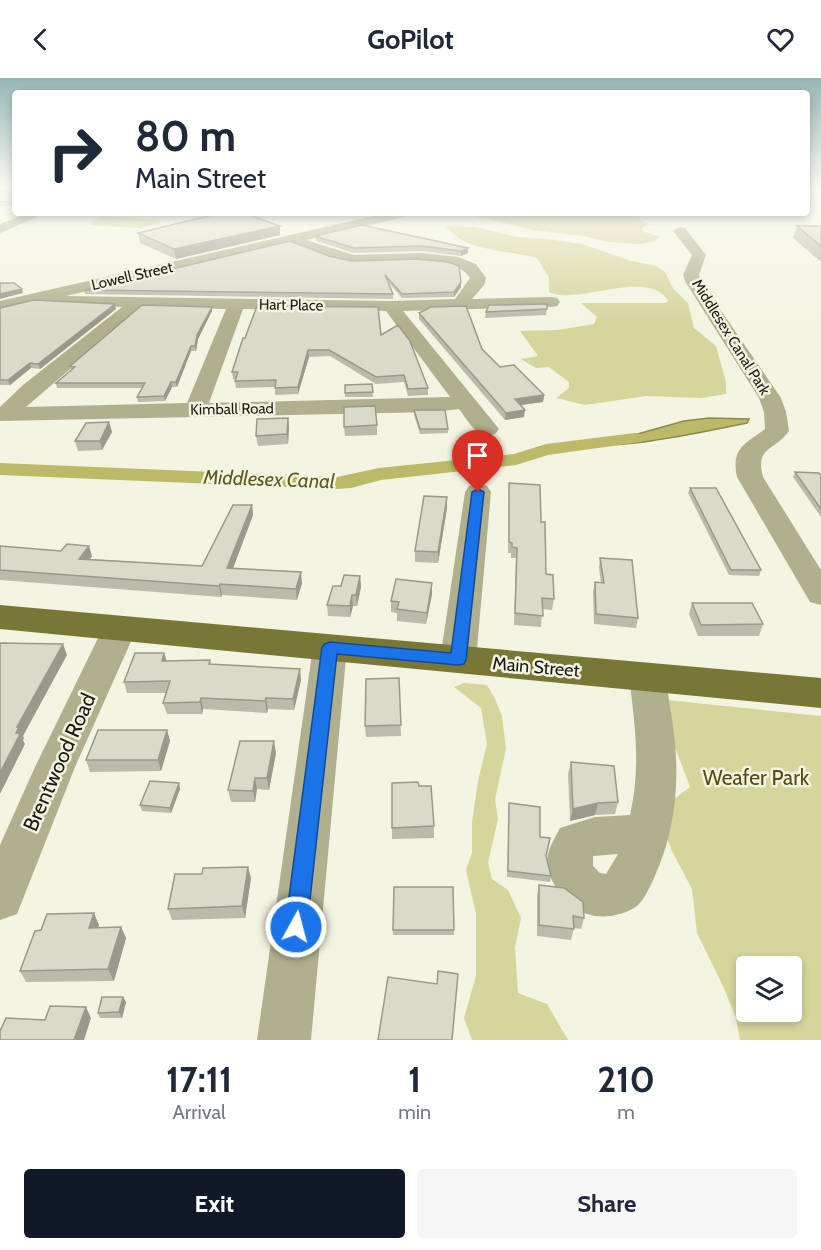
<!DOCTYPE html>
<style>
:root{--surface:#fff;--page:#f6f6f7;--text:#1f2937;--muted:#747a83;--accent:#111827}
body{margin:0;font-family:Cabin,sans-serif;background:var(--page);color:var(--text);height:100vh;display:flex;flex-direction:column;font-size:22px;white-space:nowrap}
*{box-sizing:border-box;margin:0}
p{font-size:20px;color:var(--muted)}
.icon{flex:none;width:33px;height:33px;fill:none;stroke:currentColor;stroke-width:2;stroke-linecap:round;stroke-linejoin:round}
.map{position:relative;height:962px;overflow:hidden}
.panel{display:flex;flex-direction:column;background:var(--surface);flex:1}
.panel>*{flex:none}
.top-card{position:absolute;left:12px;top:12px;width:798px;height:126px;border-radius:6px;box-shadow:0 3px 9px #0003;background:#fff;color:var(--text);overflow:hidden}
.tools{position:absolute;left:736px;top:878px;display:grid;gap:12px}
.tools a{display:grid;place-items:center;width:66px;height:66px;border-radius:6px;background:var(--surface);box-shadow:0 3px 9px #0003;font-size:30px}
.pin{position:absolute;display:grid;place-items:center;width:51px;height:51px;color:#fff;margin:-62px -26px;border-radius:50% 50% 50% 0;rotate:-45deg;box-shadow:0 0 6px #0007}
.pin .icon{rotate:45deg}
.me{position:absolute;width:66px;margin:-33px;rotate:7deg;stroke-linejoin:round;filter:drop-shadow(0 0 4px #0008)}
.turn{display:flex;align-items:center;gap:21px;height:126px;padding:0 24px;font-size:27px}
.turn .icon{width:78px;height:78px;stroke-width:2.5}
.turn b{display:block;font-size:42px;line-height:51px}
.eta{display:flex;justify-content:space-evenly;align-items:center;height:102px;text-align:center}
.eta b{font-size:36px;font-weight:700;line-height:42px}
.cta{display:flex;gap:12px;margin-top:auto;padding:12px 24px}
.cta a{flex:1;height:69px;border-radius:6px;background:var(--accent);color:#fff;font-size:24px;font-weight:700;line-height:69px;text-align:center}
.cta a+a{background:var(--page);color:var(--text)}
header{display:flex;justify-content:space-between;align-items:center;height:78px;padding:0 24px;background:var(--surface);font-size:27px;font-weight:700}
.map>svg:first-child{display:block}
</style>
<header><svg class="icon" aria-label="back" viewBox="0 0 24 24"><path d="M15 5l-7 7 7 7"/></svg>GoPilot<svg class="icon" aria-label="heart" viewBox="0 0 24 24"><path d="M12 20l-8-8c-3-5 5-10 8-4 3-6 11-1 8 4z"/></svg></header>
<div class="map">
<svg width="821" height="962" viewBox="0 0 821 962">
<rect width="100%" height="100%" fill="#f3f4e1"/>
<path fill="#d6d59c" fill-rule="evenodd" d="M 461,135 L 639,135 L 640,142 L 649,146 L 642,150 L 642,153 L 660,159 L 655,163 L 640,166 L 608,164 L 583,158 L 533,152 Z
M 101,138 L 159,142 L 161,145 L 139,150 L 89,147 Z
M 451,148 L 475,149 L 517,159 L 547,161 L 582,166 L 628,182 L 656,188 L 665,194 L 673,210 L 688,225 L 694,250 L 716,268 L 726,304 L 726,316 L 701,320 L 646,318 L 585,327 L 556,320 L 569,310 L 569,304 L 549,289 L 536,290 L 521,281 L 538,278 L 520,253 L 558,252 L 594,246 L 597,239 L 581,225 L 665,225 L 668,223 C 650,189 576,228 549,214 L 549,199 C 543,192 542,185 536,180 C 507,171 468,175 446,149 Z
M 464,605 L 487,607 L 495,621 L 502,638 L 506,671 L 495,721 L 498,741 L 488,785 L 492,801 L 508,812 L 521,840 L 515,869 L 518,915 L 547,926 L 568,962 L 472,962 L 464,940 L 476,898 L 476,836 L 466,792 L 472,775 L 472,744 L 478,703 L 487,666 L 481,630 L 454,609 Z
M 657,621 L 821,638 L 821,962 L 740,962 L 736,940 L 723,908 L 697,855 L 692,811 L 672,773 L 657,734 L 690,709 ZM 747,888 L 792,888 L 792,933 L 747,933 Z"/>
<path fill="#bcba68" stroke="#8b8a4e" stroke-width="1.5" d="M 709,340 L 749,341 L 747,345 C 726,349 616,373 605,365 L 684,343 Z"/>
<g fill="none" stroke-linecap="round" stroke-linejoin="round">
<path fill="#bcba68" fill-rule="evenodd" d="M 635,355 L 641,356 L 644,360 L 641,364 L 548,377 L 516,387 L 381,402 L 351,410 L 337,411 L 0,397 L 0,385 L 337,399 L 379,390 L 514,376 L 546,366 Z"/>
<path fill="#b0b08e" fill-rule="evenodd" d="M 0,111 L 15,112 L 15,118 L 0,116 Z
M 29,135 L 46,135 L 0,155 L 0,146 Z
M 387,135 L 410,135 L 408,138 L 306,162 L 354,177 L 422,175 L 458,179 L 476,186 L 486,200 L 484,207 L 472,221 L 551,219 L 557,220 L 560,224 L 557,228 L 551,229 L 403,233 L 495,346 L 499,351 L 495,356 C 476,361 470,345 459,331 L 435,334 L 0,343 L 0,329 L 23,307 L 122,229 L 35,225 L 0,233 L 0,223 ZM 291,165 C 311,173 332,183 353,185 C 384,189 451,171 470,200 L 455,221 L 392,223 L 66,218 ZM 142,229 L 226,231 L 187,325 L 26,329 ZM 243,231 L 386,233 L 450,319 L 209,325 Z
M 680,149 L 685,150 L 706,177 L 699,197 L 702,205 L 781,320 L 786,334 L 789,353 C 774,374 755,368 763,399 L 821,492 L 821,527 L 810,524 L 737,399 C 731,370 745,366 765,351 L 764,334 L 759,320 L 686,205 L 683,197 L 692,177 L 673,153 Z
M 478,406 L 487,408 L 491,414 L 476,582 L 470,591 L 458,594 L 446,591 L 440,582 L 465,414 L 469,408 Z
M 120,539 L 132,542 L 137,550 L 75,689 L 17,836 L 0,842 L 0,767 L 35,689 L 103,550 L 108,542 Z
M 330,557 L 342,561 L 347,569 L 311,962 L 257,962 L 313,569 L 318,561 Z
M 647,586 L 660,590 C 667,602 668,616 670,629 C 681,688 679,745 654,800 C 649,810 644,824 634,830 C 604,847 568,838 554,806 C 550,799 547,792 547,784 C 547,772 555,760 560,750 L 595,739 L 630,737 C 641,690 635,647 629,599 L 634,590 ZM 618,776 L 606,796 L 600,795 L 593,788 L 593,778 Z"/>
<path fill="#797735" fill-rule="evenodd" d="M 0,527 L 821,600 L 821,630 L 0,551 Z"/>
</g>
<path fill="#bbbbac" d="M 0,114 L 15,116 L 15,128 L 0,128 Z
M 336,135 L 356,135 L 351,137 Z
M 797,148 L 821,148 L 821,184 L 793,160 Z
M 138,155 L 280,157 L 176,181 L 140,165 Z
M 315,158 L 468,170 L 468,175 L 461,178 L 422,173 L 354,175 L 316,163 Z
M 329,178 L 461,204 L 461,209 L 454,219 L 402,220 L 388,204 L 393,216 L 393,221 L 85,216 L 84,212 Z
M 547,226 L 546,237 L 485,240 L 486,234 Z
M 212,229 L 212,233 L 198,261 L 196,273 L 191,273 L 177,309 L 172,309 L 165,323 L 138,324 L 137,319 L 142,310 L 57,310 L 56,305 L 71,292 L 70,288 Z
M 0,230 L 116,231 L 40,291 L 31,290 L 10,307 L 0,307 Z
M 419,235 L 544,317 L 543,324 L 520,327 L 524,339 L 505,342 L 419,241 Z
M 381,257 L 428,310 L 428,317 L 408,318 L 404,304 L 376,306 L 330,278 L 309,279 L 298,316 L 275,317 L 275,309 L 236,310 L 235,303 L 236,301 L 233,301 L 232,294 L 243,260 Z
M 372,306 L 373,319 L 345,319 L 345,307 Z
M 414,332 L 448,351 L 448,355 L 420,356 L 414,337 Z
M 288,340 L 289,349 L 288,366 L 258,368 L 256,358 Z
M 109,344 L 112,354 L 102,372 L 78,373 L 75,363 Z
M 377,347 L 377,357 L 345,358 L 344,349 Z
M 795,394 L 821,397 L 821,439 L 793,399 Z
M 509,405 L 541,444 L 546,496 L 554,521 L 552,532 L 542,531 L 541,549 L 514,547 L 516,480 L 511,480 L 511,475 L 508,475 Z
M 690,410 L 761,492 L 759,498 L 729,497 L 688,415 Z
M 252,427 L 253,437 L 233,490 L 302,505 L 297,522 L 222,517 L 221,519 L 0,502 L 0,468 L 92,478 L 90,481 L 202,488 Z
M 447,430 L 438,485 L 415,484 L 415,473 Z
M 600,480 L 638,540 L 636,550 L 594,546 L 593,514 L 595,504 L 601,505 L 599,490 Z
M 360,498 L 361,509 L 357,528 L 353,528 L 350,539 L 328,538 L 327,527 L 341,508 Z
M 432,516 L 426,546 L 397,543 L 397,535 L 391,534 L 391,523 Z
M 692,525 L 763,546 L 759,558 L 698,558 L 689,536 Z
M 164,575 L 167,583 L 210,582 L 211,586 L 301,602 L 294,632 L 268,631 L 267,635 L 203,631 L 202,636 L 167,636 L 163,625 L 166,615 L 127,615 L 124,604 Z
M 399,600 L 401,658 L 366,659 L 365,648 Z
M 167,652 L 170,663 L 161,693 L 90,694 L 86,682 Z
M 276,675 L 269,712 L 257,711 L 255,724 L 231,724 L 228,712 Z
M 571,684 L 618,724 L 615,736 L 595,737 L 570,743 L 568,696 Z
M 179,705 L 180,711 L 171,735 L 142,733 L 140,727 Z
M 392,705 L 419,708 L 434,748 L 434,760 L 392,761 Z
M 509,725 L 540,759 L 551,798 L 550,804 L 507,799 Z
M 251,800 L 245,840 L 172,842 L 168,831 Z
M 539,807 L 584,840 L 581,851 L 574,850 L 571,862 L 537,858 L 537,818 Z
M 394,809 L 454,852 L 454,857 L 393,857 Z
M 99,847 L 98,849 L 121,849 L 126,860 L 114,903 L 26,904 L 20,893 Z
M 123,919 L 126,924 L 122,940 L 100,940 L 98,935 Z"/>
<path fill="#99998c" d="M 280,148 L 280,157 L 176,181 L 174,171 Z
M 468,170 L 468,175 L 461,178 L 461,173 Z
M 461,204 L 461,209 L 454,219 L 454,214 Z
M 22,211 L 23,215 L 0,221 L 0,216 Z
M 115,226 L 116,231 L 40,291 L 38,286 Z
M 212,229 L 212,233 L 198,261 L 196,273 L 195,268 L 197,257 Z
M 191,268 L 191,273 L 177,309 L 176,304 Z
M 308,272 L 309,279 L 298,316 L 298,309 Z
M 30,285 L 31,290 L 10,307 L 8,302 Z
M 171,304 L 172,309 L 165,323 L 164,318 Z
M 544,317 L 543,324 L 514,328 L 515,321 Z
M 525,332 L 524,339 L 505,342 L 506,335 Z
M 288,340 L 289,349 L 288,366 L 287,356 Z
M 109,344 L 112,354 L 102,372 L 100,363 Z
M 447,419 L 447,430 L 438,485 L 438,474 Z
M 252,427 L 253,437 L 229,501 L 227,490 Z
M 89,468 L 92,478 L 82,491 L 79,481 Z
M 301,494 L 302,505 L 297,522 L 296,511 Z
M 360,498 L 361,509 L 357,528 L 356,517 Z
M 432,505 L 432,516 L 426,546 L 427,535 Z
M 220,506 L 222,517 L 221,519 L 219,508 Z
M 352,517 L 353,528 L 350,539 L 350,528 Z
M 63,566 L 67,577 L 23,658 L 24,660 L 23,662 L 25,666 L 0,716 L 0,695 L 16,655 L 17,649 Z
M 164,575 L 167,586 L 162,583 Z
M 300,591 L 301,602 L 294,632 L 293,621 Z
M 201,620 L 203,631 L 202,636 L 200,624 Z
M 266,620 L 268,631 L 267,635 L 265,623 Z
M 167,652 L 170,663 L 161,693 L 158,682 Z
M 274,663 L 276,675 L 269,712 L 267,700 Z
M 255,700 L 257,711 L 255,724 L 253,713 Z
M 179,705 L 180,711 L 171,735 L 170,730 Z
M 598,725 L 595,737 L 570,743 L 573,731 Z
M 248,789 L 251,800 L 245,840 L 242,828 Z
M 94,835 L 99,847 L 95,861 L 89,850 Z
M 121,849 L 126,860 L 114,903 L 108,891 Z
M 123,919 L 126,924 L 122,940 L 119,934 Z
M 86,929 L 91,940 L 84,962 L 74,962 Z"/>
<path fill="#dadac8" stroke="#99998c" stroke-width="1.5" d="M 0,114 L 15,116 L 15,124 L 0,124 Z
M 221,135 L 243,135 L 280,148 L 174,171 L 138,155 Z
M 362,147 L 468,170 L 461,173 L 422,168 L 354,170 L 315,158 Z
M 797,148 L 821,148 L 821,168 Z
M 290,163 L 329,178 L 352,183 L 416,181 L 448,184 L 459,188 L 461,204 L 454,214 L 402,216 L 385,197 L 393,216 L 84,212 Z
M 0,205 L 14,205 L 22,211 L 0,216 Z
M 34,222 L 115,226 L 38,286 L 30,285 L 8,302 L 0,302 L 0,230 Z
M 547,226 L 547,231 L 486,234 L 489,227 Z
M 142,227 L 212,229 L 197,257 L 195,268 L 191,268 L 176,304 L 171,304 L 164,318 L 137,319 L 145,305 L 56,305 L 75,289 L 70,288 Z
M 257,228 L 378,229 L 381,257 L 398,247 L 410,263 L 428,310 L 408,311 L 404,297 L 376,299 L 329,272 L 308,272 L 298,309 L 275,310 L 276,302 L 235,303 L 238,294 L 232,294 L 243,260 L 245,260 Z
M 466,228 L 482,271 L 500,289 L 514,287 L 544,317 L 515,321 L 525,332 L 506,335 L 419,235 L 431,229 Z
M 372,306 L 373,314 L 345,315 L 345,307 Z
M 375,328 L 377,347 L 344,349 L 344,329 Z
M 414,332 L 445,332 L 448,351 L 420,351 Z
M 288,340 L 287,356 L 256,358 L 257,341 Z
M 109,344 L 100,363 L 75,363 L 86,345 Z
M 795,394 L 819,395 L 821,397 L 821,431 Z
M 509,405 L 540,407 L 541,444 L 545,444 L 546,496 L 553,497 L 554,521 L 542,520 L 543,538 L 515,535 L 517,470 L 512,469 L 512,465 L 509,464 Z
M 690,410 L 716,410 L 761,492 L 731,492 Z
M 424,418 L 447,419 L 438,474 L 415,473 Z
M 233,427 L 252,427 L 227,490 L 301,494 L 296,511 L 220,506 L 219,508 L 0,492 L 0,468 L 61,473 L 67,466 L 89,468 L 79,481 L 202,488 Z
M 600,480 L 632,482 L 638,540 L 596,536 L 595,504 L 604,505 Z
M 344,497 L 360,498 L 356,517 L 352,517 L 350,528 L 327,527 L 333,508 L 341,508 Z
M 396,501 L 432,505 L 427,535 L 397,531 L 399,524 L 391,523 Z
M 692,525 L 752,525 L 763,546 L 701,547 Z
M 0,565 L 63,566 L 17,649 L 19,649 L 16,655 L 20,656 L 0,695 Z
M 135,575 L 164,575 L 162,583 L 210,582 L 209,586 L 300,591 L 293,621 L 266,620 L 265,623 L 201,620 L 200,624 L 163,625 L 170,603 L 124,604 Z
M 399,600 L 401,647 L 365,648 L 366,601 Z
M 98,652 L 167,652 L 158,682 L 86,682 Z
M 240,663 L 274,663 L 267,700 L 255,700 L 253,713 L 228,712 Z
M 571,684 L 614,688 L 618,724 L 598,725 L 573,731 Z
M 150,703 L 179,705 L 170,730 L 140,727 Z
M 418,704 L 419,708 L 431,708 L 434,748 L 392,750 L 392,705 Z
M 509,725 L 540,729 L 540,759 L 550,760 L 546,778 L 551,798 L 508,793 Z
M 248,789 L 242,828 L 168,831 L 175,796 L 202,796 L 203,790 Z
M 539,807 L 564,810 L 583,824 L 584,840 L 573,838 L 574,851 L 539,847 Z
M 394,809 L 453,809 L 454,852 L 393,852 Z
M 94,835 L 89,850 L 121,849 L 108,891 L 20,893 L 35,853 L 41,852 L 47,836 Z
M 438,893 L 458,896 L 452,962 L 378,962 L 388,899 L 437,906 Z
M 102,919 L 123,919 L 119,934 L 98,935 Z
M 50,928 L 86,929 L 74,962 L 0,962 L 0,953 L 6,940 L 45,942 Z"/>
<linearGradient id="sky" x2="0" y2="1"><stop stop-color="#96b6b5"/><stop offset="0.45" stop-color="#fafaf2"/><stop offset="1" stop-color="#fafaf2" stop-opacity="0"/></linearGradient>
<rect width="821" height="245" fill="url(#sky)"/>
<path fill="#1a73e8" stroke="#114b97" stroke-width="1.5" d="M 478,411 L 484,414 L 466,582 L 464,586 L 458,587 L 337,576 L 307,849 L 304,857 L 296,860 L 288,857 L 285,849 L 322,569 L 325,566 L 330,564 L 451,575 L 472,414 Z"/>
<g text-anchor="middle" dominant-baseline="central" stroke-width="5" stroke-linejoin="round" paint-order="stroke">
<g font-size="15" fill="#1a1a13" stroke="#f3f4e1">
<text transform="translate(132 198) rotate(-13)">Lowell Street</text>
<text transform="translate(291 227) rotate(1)">Hart Place</text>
<text transform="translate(731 259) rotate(58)">Middlesex Canal Park</text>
<text transform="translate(232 331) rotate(-1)">Kimball Road</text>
</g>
<g font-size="18" fill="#1a1a13" stroke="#f3f4e1">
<text transform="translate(536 589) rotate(5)">Main Street</text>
</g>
<g font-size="20" font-style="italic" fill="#5c5a1e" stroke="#f3f4e1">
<text transform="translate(269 401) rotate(2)">Middlesex Canal</text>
</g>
<g font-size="21" fill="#1a1a13" stroke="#f3f4e1">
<text transform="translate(59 684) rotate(-66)">Brentwood Road</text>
</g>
<g font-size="21" fill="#514f10" stroke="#f3f4e1">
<text x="756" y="699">Weafer Park</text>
</g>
</g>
</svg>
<div class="tools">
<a><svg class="icon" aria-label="layers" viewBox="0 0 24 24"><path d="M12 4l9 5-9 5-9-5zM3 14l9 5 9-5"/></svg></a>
</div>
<div class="pin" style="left:478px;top:414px;background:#d93025"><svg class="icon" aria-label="arrive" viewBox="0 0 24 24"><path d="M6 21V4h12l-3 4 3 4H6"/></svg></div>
<svg class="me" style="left:296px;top:849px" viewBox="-20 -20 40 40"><circle r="17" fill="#1a73e8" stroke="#fff" stroke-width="3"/><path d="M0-11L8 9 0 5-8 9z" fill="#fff"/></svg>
<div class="top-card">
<div class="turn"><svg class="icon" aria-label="right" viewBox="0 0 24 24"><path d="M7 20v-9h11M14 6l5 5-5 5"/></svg><div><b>80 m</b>Main Street</div></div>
</div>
</div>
<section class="panel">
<div class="eta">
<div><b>17:11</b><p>Arrival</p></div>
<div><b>1</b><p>min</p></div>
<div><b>210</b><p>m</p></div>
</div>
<div class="cta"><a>Exit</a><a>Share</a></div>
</section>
